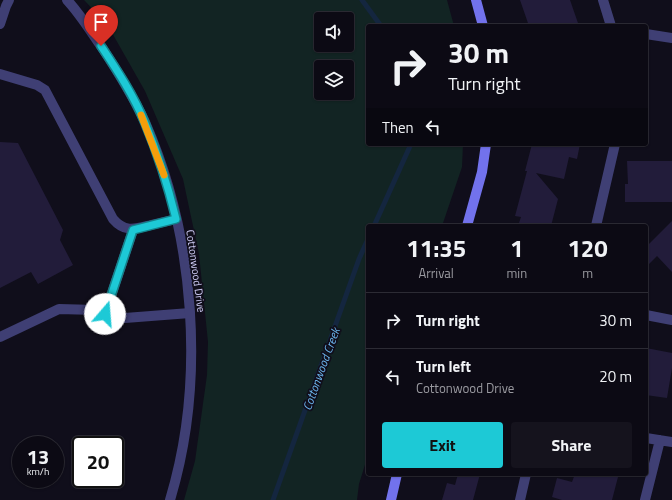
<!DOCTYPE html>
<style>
:root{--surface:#0c0a14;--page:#15131d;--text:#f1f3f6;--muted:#9a9aa0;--line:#2c2b34;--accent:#1dc9d6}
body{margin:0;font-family:"Titillium Web",sans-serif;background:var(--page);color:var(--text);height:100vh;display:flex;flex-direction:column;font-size:15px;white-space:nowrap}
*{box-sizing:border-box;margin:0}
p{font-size:13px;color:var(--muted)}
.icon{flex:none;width:22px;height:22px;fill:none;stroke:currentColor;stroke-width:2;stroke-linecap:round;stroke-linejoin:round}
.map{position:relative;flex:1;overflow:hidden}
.sheet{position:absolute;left:366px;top:224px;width:282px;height:252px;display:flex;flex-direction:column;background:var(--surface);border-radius:4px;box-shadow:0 1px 3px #0004,0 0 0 1px var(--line)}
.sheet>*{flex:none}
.guide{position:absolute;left:366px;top:24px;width:282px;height:122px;border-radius:4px;box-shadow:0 1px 3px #0004,0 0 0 1px var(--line);background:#0c0a14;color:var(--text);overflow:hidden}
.tools{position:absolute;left:314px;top:12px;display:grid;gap:8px}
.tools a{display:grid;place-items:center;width:40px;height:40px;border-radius:4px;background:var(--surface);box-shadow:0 1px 3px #0004,0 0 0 1px var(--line);font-size:20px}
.speed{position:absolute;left:12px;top:436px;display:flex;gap:8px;font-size:20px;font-weight:700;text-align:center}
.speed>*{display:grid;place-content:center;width:52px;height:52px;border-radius:50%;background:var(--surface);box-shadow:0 1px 3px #0004,0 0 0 1px var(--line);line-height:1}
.speed small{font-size:10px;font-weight:400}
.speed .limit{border:2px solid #111;border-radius:6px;background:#fff;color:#111}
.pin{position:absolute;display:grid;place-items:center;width:34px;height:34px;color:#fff;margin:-41px -17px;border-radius:50% 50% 50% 0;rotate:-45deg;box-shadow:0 0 4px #0007}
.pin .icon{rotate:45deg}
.me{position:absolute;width:44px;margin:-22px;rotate:18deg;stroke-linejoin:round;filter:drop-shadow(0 0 3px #0008)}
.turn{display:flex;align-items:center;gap:14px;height:84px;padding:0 16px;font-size:18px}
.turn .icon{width:52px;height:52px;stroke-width:2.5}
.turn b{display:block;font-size:28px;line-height:34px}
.then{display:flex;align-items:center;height:38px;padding:0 16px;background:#0003;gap:8px;font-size:15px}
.eta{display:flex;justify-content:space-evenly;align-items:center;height:68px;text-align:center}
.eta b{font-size:24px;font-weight:700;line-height:28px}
.action{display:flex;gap:8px;margin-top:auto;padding:8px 16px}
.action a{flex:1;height:46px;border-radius:4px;background:var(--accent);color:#111;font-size:16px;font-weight:700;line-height:46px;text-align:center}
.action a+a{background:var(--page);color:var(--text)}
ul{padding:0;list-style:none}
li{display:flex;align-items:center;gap:12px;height:56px;padding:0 16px;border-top:1px solid var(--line)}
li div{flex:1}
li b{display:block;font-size:15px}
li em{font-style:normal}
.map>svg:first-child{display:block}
</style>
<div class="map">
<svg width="672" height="500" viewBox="0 0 672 500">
<rect width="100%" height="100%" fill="#100e1b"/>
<path fill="#122423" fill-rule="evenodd" d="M 84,0 L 447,0 L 454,26 L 368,26 L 368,144 L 463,144 L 462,167 L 442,226 L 368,226 L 368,455 L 359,484 L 357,500 L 184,500 L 195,461 L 207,375 L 208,342 L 199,254 L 183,179 L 145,91 L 107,24 ZM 321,19 L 347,19 L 347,45 L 321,45 ZM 321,67 L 347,67 L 347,93 L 321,93 Z"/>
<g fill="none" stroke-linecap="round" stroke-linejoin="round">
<path stroke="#14263f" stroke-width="5" d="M 362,0 L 381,26
M 374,226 L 411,144
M 273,500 L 359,259 L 368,239"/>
</g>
<path fill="#221c3a" d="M 520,0 L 570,0 L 579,26 L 529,26 Z
M 0,142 L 18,143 L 63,230 L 60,240 L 73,265 L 38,284 L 31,272 L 0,288 Z
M 532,144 L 580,144 L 577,159 L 569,157 L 564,179 L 536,173 L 558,199 L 551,226 L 518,226 L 521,217 L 515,216 L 527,171 L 525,171 Z
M 627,161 L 672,161 L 672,202 L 625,202 L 625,184 L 628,184 Z
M 672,221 L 672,272 L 657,256 L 646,267 L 646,247 Z
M 646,348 L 672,353 L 672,368 L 667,398 L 646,395 Z
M 458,474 L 480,474 L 473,500 L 442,500 L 447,483 L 455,485 Z
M 575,474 L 608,474 L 618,477 L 612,500 L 562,500 L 552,497 L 557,478 L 572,482 Z"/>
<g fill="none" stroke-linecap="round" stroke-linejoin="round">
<path stroke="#3f3f74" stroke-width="10" d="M 603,0 L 611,26
M 0,24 L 6,6 L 9,0
M 646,34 L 672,38
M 0,74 L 37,85 L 45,90 L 113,219 C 125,233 135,229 151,225 C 159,223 168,221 176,219
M 596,226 L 615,144
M 105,314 L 133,230
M 646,315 L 672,320
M 0,337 L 59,309 L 96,310 L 125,318 L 190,313
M 520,500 L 526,474"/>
<path stroke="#3f3f74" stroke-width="10" d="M 67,0 C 81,15 91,32 103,49 C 118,72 133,96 145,122 C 195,236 206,381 170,500
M 646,438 L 672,442
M 645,500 L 660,440"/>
<path stroke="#7272ec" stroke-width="10" d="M 476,0 L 483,26
M 467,226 L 482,172 L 486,144
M 391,500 L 397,474"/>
</g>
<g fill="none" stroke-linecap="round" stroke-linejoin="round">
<g stroke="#13838b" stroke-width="10">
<path id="route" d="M 101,46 C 117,70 134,96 145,123 C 158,154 168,186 176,219 L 133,230 L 105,314"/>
</g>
<use href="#route" stroke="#1dc9d6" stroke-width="7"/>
<path stroke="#f59e0b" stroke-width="7" d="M 141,115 L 164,175"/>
</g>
<g text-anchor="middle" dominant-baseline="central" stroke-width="3.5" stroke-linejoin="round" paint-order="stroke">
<g font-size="11" fill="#d2cff9" stroke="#100e1b">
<text transform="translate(196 271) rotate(82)">Cottonwood Drive</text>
</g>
<g font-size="12" font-style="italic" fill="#6ab3eb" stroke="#100e1b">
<text transform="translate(321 369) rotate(-70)">Cottonwood Creek</text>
</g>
</g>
</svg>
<div class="tools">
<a><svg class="icon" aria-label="sound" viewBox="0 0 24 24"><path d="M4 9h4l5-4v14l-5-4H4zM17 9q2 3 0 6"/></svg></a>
<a><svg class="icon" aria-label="layers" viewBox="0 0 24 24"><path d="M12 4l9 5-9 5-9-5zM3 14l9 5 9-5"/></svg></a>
</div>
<div class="speed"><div>13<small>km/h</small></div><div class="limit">20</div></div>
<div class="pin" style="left:101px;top:46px;background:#d93025"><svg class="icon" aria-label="arrive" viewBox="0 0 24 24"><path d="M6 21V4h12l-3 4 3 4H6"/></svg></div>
<svg class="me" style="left:105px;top:314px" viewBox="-20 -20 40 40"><circle r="19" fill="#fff"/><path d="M0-13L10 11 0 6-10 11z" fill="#1dc9d6"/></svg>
<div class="guide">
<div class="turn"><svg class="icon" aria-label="right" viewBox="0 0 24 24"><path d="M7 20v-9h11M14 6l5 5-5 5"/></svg><div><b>30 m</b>Turn right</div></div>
<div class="then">Then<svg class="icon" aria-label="left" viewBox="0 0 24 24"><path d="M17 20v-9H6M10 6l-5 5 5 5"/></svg></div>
</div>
<section class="sheet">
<div class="eta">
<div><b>11:35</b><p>Arrival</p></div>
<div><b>1</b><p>min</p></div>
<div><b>120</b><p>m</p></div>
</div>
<ul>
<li><svg class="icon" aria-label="right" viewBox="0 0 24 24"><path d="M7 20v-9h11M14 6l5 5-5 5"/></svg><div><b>Turn right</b></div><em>30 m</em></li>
<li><svg class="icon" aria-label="left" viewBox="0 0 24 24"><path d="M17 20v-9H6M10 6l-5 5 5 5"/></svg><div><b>Turn left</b><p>Cottonwood Drive</p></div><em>20 m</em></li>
</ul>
<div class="action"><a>Exit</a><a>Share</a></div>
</section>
</div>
